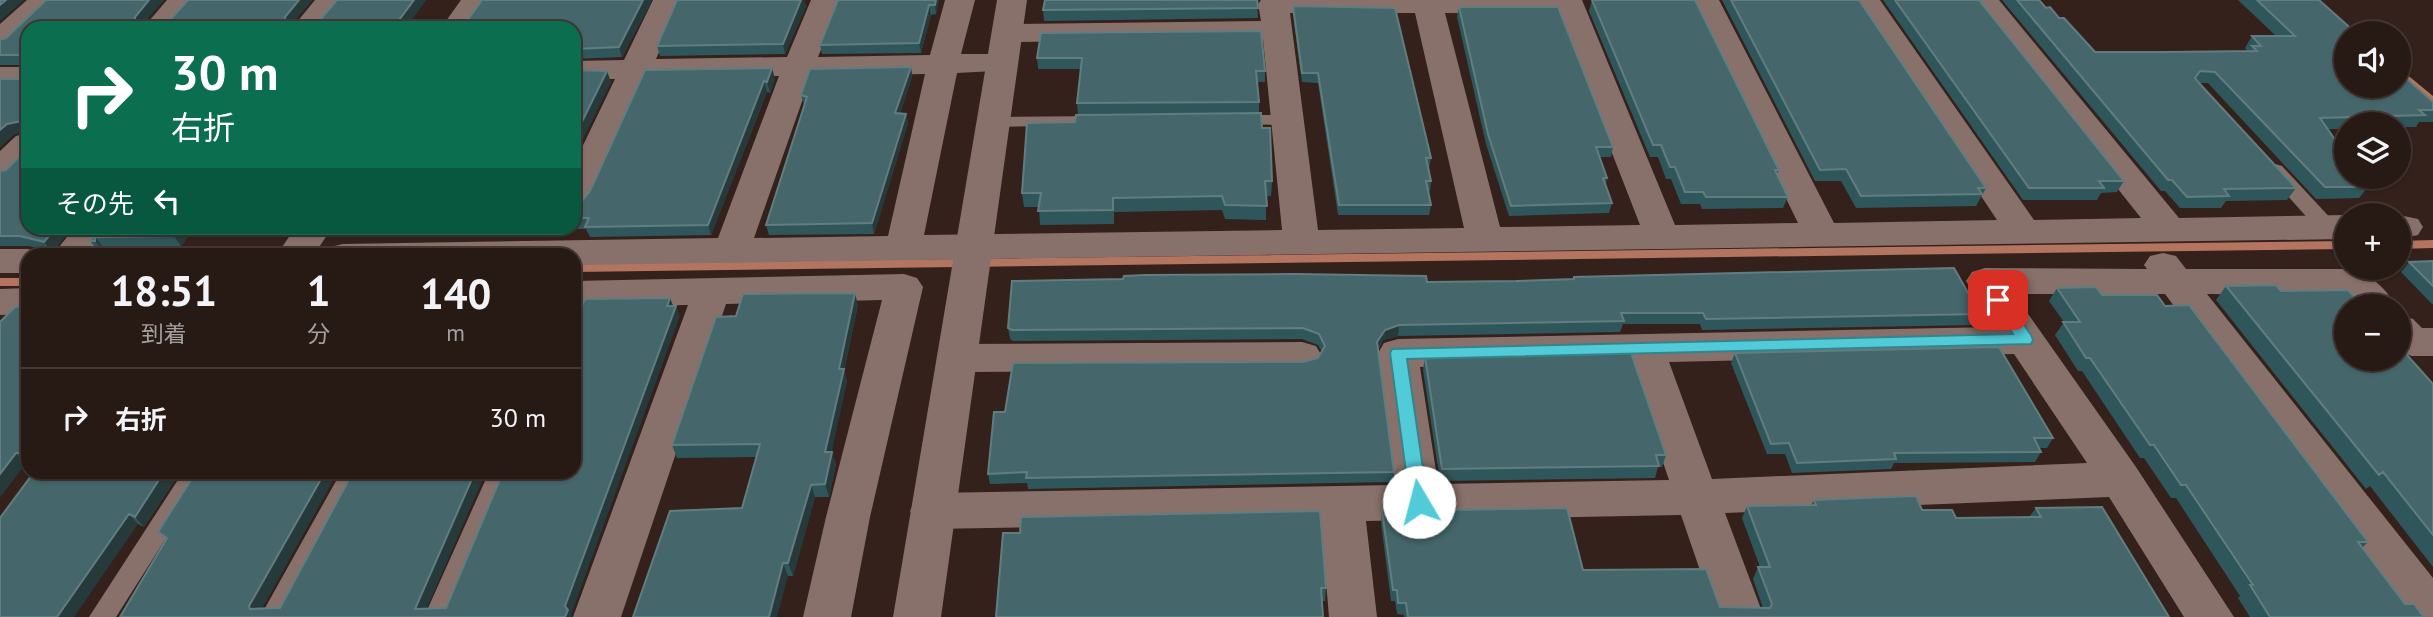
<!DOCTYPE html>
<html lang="ja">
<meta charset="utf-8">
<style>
:root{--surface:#271914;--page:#2f221d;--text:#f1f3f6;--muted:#a4a0a0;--line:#433834}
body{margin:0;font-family:"PT Sans","Noto Sans JP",sans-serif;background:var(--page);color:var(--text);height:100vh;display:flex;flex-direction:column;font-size:26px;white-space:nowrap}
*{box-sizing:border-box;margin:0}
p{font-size:23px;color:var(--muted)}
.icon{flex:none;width:38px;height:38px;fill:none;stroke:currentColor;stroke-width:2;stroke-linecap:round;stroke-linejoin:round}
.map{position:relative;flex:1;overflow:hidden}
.drawer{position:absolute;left:21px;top:248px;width:560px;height:231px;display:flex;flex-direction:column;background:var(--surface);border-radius:21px;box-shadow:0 2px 5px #0004,0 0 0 2px var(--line)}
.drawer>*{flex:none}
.banner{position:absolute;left:21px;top:21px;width:560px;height:214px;border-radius:21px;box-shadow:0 2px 5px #0004,0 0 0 2px var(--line);background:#0b6e4f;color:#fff;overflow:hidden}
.controls{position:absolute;left:2334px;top:21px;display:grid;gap:14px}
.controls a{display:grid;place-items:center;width:77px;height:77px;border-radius:50%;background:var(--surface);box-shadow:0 2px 5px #0004,0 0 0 2px var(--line);font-size:35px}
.pin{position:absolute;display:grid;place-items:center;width:60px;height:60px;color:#fff;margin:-30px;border-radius:14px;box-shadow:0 4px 10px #0006}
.me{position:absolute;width:77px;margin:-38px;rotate:352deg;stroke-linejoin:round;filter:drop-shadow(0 0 5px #0008)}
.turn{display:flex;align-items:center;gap:24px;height:147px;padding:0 35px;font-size:32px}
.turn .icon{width:91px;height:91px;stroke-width:2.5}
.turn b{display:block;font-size:49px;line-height:60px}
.then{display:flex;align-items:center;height:66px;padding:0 35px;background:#0003;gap:14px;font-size:26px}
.eta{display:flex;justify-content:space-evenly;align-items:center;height:119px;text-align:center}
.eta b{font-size:42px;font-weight:800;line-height:49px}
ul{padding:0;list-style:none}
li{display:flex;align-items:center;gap:21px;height:98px;padding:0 35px;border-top:2px solid var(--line)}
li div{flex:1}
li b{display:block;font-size:26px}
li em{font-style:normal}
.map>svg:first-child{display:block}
</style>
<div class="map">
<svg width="2433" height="617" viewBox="0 0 2433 617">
<rect width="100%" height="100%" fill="#34211b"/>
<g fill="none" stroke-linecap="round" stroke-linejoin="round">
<path fill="#b37460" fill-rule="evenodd" d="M 2399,68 L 2433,96 L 2433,104 L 2429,103 L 2399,76 Z
M 2433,240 L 2433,248 L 2399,249 L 2399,241 Z
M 2347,241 L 2347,249 L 574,272 L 574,264 Z
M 0,278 L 28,278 L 28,286 L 0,286 Z"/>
<path fill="#88716a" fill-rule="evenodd" d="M 1234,115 L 1287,115 L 1296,120 L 1287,125 L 1228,124 L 1225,120 Z
M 1104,116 L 1113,121 L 1110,125 L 994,127 L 985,122 L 994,117 Z
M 2275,164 L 2282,166 L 2335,223 L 2338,228 L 2335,233 L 2321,233 L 2268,174 L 2266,170 Z
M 584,286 L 591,288 L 594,293 L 581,321 L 574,323 L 574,292 L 577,288 Z
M 183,472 L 208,472 L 116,617 L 89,617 Z
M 341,472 L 365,472 L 286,617 L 260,617 Z
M 489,472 L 513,472 L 450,617 L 424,617 Z"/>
<path fill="#88716a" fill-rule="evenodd" d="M 27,0 L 60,0 L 11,46 L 0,49 L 0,24 Z
M 167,0 L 198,0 L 174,28 L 143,28 Z
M 315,0 L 346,0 L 323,28 L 292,28 Z
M 461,0 L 491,0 L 471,28 L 441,28 Z
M 653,0 L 683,0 L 656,59 L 787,57 L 811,0 L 841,0 L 818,57 L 930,55 L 945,0 L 975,0 L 961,54 L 1002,54 L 1013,56 L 1018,63 L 1013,70 L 957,73 L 924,235 L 1282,230 L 1263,39 L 1007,42 L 996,39 L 992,33 L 996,27 L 1007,24 L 1261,21 L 1258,4 L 1261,0 L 1582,0 L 1675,225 L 1798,223 L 1689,0 L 1719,0 L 1834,223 L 1997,220 L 1850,0 L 1880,0 L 2034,220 L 2141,218 L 1968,0 L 1999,0 L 2179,218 L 2347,215 L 2347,239 L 574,265 L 574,256 L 325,256 L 330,247 L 343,244 L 718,238 L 779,76 L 647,78 L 592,201 L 586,209 L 574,212 L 574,164 L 615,79 L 574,79 L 574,61 L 624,60 ZM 1290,13 L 1415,13 L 1464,228 L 1318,230 ZM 1445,13 L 1558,14 L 1640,225 L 1500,227 ZM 925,74 L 888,236 L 754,238 L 811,76 Z
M 0,67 L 28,67 L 28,87 L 0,87 Z
M 28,133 L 28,162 L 12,178 L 0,181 L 0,151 L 16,136 Z
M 2399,215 L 2418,219 L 2423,227 L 2418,235 L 2399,239 Z
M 74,228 L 112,228 L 91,256 L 52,256 Z
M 295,228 L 332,228 L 313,256 L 276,256 Z
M 0,249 L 28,249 L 41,252 L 43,256 L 28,256 L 28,273 L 0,273 Z
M 2163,253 L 2176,256 L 2186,269 L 2353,269 C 2371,274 2387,290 2396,306 L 2354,306 L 2343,295 L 2207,294 L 2433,578 L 2433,617 L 2408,617 L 2165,294 L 2014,294 L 2136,467 L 2234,617 L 2184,617 L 2109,497 L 1725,513 L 1764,617 L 1716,617 L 1681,515 L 1366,521 L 1377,617 L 1329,617 L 1321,522 L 932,529 L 916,524 L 910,511 L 916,498 L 932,493 L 1395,485 L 1378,353 L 1384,343 L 1398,339 L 1996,327 L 1966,281 L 1972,272 L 1985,268 L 2147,269 L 2144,265 L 2150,256 ZM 2014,354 L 2087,463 L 1712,479 L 1669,362 ZM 1629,362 L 1669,480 L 1438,484 L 1420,367 Z
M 904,274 L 917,278 L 923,287 L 870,517 L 851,617 L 803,617 L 826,517 L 882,300 L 726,304 L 621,617 L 573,617 L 688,305 L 574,307 L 574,281 Z
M 28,288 L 28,314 L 0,315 L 0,289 Z
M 2399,315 L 2413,319 L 2422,328 L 2433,328 L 2433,356 L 2412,356 L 2399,352 Z
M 1302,342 L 1316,346 L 1322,356 L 1316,366 L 1302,370 L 957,372 L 943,368 L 937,358 L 943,348 L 957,344 Z"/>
<path fill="#88716a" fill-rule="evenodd" d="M 997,0 L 1027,0 L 941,617 L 893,617 Z"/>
</g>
<path fill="#2f575b" d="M 46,0 L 164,0 L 146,20 L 170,20 L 188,0 L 312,0 L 295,20 L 320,20 L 337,0 L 426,0 L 405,28 L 28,28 L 28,228 L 72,228 L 52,252 L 29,246 L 0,246 L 0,171 L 6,170 L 22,154 L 22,132 L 14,134 L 0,147 L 0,79 L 23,79 L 23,65 L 0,65 L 0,40 L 6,38 Z
M 652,0 L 622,57 L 574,59 L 574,28 Z
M 677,0 L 804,0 L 806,6 L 785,54 L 660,56 L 657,46 Z
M 939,0 L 936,14 L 931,15 L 921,53 L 822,54 L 820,45 Z
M 1045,0 L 1259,0 L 1257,2 L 1258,18 L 1044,21 L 1043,10 Z
M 1592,0 L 1779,170 L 1777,174 L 1788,197 L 1783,208 L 1702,209 L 1700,204 L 1681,204 L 1671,179 L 1666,179 L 1658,157 L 1650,157 L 1589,11 Z
M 1722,0 L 1858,0 L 1986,188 L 1976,206 L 1856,208 L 1841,181 L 1815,181 Z
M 1883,0 L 1979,0 L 2124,181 L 2117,192 L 2101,193 L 2097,200 L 2023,200 Z
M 2002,0 L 2039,0 L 2046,8 L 2059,18 L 2095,52 L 2163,52 L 2247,51 L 2245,48 L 2252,36 L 2276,36 L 2238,0 L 2319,0 L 2433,102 L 2433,122 L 2419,122 L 2416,127 L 2399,127 L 2399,124 L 2347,124 L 2347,129 L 2328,129 L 2347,157 L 2343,162 L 2368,187 L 2359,198 L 2316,199 L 2208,83 L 2199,83 L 2296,188 L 2287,200 L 2226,201 L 2221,208 L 2180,208 L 2165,191 L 2161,191 Z
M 1293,6 L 1431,158 L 1429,168 L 1431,181 L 1430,191 L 1428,191 L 1431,205 L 1429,215 L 1338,215 L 1318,83 L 1302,82 L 1293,16 Z
M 1459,7 L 1613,147 L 1611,157 L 1599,157 L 1607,178 L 1606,185 L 1612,203 L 1609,213 L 1509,216 L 1486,144 L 1457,17 Z
M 1041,33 L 1265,71 L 1265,82 L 1257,82 L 1259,102 L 1259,113 L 1078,114 L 1077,103 L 1081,69 L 1038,69 L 1037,58 Z
M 911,67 L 912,77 L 900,114 L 906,114 L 908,123 L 874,234 L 769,235 L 766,225 L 804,105 L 801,95 Z
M 645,70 L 775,79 L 770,93 L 767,92 L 711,235 L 590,237 L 586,229 L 525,230 L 524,228 L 574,228 L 574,202 L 582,201 L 590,191 Z
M 1272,181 L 1271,196 L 1266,196 L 1266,220 L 1225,219 L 1222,210 L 1114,212 L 1114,224 L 1040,225 L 1039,207 L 1024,207 L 1022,193 Z
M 100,228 L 195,228 L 181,246 L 103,247 L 103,251 L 98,251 L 90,241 Z
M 332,228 L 464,228 L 463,229 L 334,230 Z
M 2433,261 L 2433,304 L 2432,304 L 2401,272 L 2409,262 Z
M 1574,277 L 1980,314 L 1974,325 L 1702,330 L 1700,324 L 1623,324 L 1620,332 L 1398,336 L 1383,340 L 1378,350 L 1394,472 L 1392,482 L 1028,489 L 1027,483 L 990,484 L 988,474 L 1005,412 L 1303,362 L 1318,358 L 1322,352 L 1318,345 L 1302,339 L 1013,341 L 1010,339 L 1008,328 L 1427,282 L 1516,281 L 1573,279 Z
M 2226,286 L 2281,291 L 2433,384 L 2433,567 L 2370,486 L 2366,489 L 2216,300 Z
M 2057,288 L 2165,306 L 2368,542 L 2362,548 L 2405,604 L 2424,617 L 2250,617 L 2238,598 L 2240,596 L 2176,498 L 2171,498 L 2144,458 L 2140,458 L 2082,371 L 2078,371 L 2055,335 L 2064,322 L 2049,301 Z
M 28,305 L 28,467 L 25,464 L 0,497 Z
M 858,305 L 844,371 L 847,381 L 831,452 L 836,464 L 829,497 L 815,497 L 793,576 L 788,576 L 742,508 L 756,457 L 677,458 L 672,445 L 736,316 Z
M 1735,353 L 2053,438 L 2047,448 L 2039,448 L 2041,452 L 2035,462 L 1894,463 L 1891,469 L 1792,473 L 1785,454 L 1767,454 L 1731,363 Z
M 1425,357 L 1666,455 L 1662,467 L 1658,467 L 1655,478 L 1440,481 L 1423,370 Z
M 34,472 L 180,472 L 144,527 Z
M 1814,500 L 1922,510 L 1956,518 L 2029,517 L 2036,508 L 2169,617 L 1404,617 L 1404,615 L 1397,614 L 1395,601 L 1391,601 L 1381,523 L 1382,511 L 1583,570 L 1720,607 L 1763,608 L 1753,579 L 1758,567 L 1760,567 L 1742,518 L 1747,506 L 1811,505 Z
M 1020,533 L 1326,588 L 1325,601 L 1322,601 Z"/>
<path fill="#273a3b" d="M 6,0 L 24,0 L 0,21 L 0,5 Z
M 149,0 L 164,0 L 141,26 L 135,20 L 135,17 Z
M 299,0 L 312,0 L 290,26 L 285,20 L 285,17 Z
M 414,0 L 426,0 L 405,28 L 393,28 Z
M 643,0 L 652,0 L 622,57 L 619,47 Z
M 801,0 L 804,0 L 806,6 L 785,54 L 783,44 Z
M 936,0 L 939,0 L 936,14 L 935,5 Z
M 929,5 L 931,15 L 921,53 L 919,43 Z
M 911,67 L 912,77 L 897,123 L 895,113 Z
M 772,68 L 775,79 L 770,93 L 767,82 Z
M 607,71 L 611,82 L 574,158 L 574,138 Z
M 764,81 L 767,92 L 711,235 L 708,225 Z
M 906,114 L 908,123 L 874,234 L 872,223 Z
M 22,121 L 28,131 L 14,134 L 0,147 L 0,130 L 7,124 Z
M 56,228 L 72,228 L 52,252 L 44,242 Z
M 181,228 L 195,228 L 181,246 L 174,236 Z
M 95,237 L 103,247 L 103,251 L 95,241 Z
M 855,293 L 858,305 L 844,371 L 847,381 L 829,465 L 825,452 L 839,369 Z
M 670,298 L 674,308 L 667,306 Z
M 676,306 L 680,316 L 571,615 L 572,617 L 565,617 L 565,606 Z
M 1399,325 L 1398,336 L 1383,340 L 1375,353 L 1377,342 L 1385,330 Z
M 832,452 L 836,464 L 829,497 L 825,484 Z
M 16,453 L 25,464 L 0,497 L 0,474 Z
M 164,472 L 180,472 L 144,527 L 135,517 Z
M 325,472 L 338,472 L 258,616 L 250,609 L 249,606 Z
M 475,472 L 486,472 L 423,617 L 415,609 Z
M 811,485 L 815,497 L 793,576 L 788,563 Z
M 129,514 L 138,524 L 74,617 L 57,617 Z
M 783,563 L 788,576 L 777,617 L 769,617 Z"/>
<path fill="#45676b" stroke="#627d7f" stroke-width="2" d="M 0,0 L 6,0 L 0,5 Z
M 46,0 L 149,0 L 135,17 L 135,20 L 170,20 L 188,0 L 299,0 L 285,17 L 285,20 L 320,20 L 337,0 L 414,0 L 393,28 L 28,28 L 28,228 L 56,228 L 44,242 L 20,236 L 0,236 L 0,171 L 6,170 L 22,154 L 22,121 L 7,124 L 0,130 L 0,79 L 23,79 L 23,55 L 0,55 L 0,40 L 6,38 Z
M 482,0 L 643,0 L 619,47 L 574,49 L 574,28 L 462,28 Z
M 677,0 L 801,0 L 783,44 L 657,46 Z
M 838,0 L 936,0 L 935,5 L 929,5 L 919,43 L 820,45 Z
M 1045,0 L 1257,0 L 1258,8 L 1043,10 Z
M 1592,0 L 1695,0 L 1779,170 L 1775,170 L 1788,197 L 1706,197 L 1703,192 L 1685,192 L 1675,167 L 1670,167 L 1661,145 L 1653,145 Z
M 1731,0 L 1859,0 L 1986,188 L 1978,188 L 1982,194 L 1861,196 L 1846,169 L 1820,170 Z
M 1895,0 L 1979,0 L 2124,181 L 2099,181 L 2104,188 L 2029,188 Z
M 2017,0 L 2039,0 L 2046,8 L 2050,7 L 2059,18 L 2064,18 L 2095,52 L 2163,52 L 2257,51 L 2252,46 L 2261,46 L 2252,36 L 2295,36 L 2257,0 L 2319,0 L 2356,33 L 2347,33 L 2347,86 L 2399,86 L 2399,72 L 2433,102 L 2433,110 L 2419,110 L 2425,115 L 2320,118 L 2347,157 L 2338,157 L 2347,166 L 2347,177 L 2358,177 L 2368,187 L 2325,187 L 2215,72 L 2200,71 L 2195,78 L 2199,83 L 2296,188 L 2224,189 L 2229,196 L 2187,197 L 2172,180 L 2168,180 Z
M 1293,6 L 1395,8 L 1431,158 L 1426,158 L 1431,181 L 1426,181 L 1431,205 L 1339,205 L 1318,73 L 1302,73 Z
M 1459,7 L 1558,7 L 1613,147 L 1596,147 L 1607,178 L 1603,178 L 1612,203 L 1511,206 L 1488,134 Z
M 1261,31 L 1265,71 L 1256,71 L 1259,102 L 1077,103 L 1082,58 L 1037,58 L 1041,33 Z
M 911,67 L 895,113 L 906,114 L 872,223 L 766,225 L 807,97 L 801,95 L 810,69 Z
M 772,68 L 767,82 L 764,81 L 708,225 L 585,227 L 589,218 L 574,218 L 574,202 L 582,201 L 590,191 L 645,70 Z
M 574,70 L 607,71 L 574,138 Z
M 1261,113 L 1262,128 L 1270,128 L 1272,181 L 1265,181 L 1267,206 L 1225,205 L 1222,196 L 1113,198 L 1113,210 L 1038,211 L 1041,193 L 1022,193 L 1027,123 L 1075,122 L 1076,115 Z
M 100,228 L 181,228 L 174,236 L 95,237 L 95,241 L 90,241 Z
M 2433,261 L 2433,286 L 2409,262 Z
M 1954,268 L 1980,314 L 1706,319 L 1703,313 L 1621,313 L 1624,321 L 1399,325 L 1385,330 L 1377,342 L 1394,472 L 1026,478 L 1027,472 L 988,474 L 994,412 L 1005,412 L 1013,363 L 1303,362 L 1318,358 L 1325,346 L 1319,334 L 1303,328 L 1012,330 L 1008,328 L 1012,281 L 1123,279 L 1124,276 L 1146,275 L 1295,274 L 1426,276 L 1427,282 L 1516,281 L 1574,279 L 1574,277 Z
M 2276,285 L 2281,291 L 2348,290 L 2363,306 L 2347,306 L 2347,359 L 2399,359 L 2399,346 L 2433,384 L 2433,535 L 2383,472 L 2379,475 L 2226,286 Z
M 2096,287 L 2102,295 L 2157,295 L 2165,306 L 2189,305 L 2368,542 L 2358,542 L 2405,604 L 2414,604 L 2424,617 L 2270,617 L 2250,585 L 2253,585 L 2186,485 L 2181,485 L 2154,445 L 2150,445 L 2090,358 L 2086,358 L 2063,322 L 2080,322 L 2057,288 Z
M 855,293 L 839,369 L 844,369 L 825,452 L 832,452 L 825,484 L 811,485 L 788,563 L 783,563 L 769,617 L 633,617 L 670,511 L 742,508 L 760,444 L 672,445 L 716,317 L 736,316 L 743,294 Z
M 670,298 L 667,306 L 676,306 L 565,606 L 568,610 L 565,617 L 120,617 L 167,538 L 158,532 L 196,472 L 325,472 L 249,606 L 250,609 L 280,608 L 353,472 L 475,472 L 415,609 L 446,608 L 503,472 L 574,472 L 574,314 L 579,312 L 585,299 Z
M 28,305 L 28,459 L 21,459 L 20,453 L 16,453 L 0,474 L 0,322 L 15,307 Z
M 1999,347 L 2053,438 L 2034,438 L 2041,452 L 1894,453 L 1896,459 L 1797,463 L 1789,443 L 1771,444 L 1735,353 Z
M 1631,353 L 1666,455 L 1656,455 L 1659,466 L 1442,469 L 1425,357 Z
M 34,472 L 164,472 L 135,517 L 129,514 L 57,617 L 0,617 L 0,518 Z
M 1916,496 L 1922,510 L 1952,510 L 1956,518 L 2041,517 L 2036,508 L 2102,507 L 2169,617 L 1408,617 L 1406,603 L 1398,603 L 1397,590 L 1393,590 L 1382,511 L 1567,508 L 1583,570 L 1706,569 L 1720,607 L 1770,608 L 1772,604 L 1758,567 L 1770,567 L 1747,506 L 1816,505 L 1814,500 Z
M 1320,511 L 1326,588 L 1321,588 L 1323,617 L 996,617 L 1003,533 L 1020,533 L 1021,517 Z"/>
<path fill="#52cbd8" stroke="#35848c" stroke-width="2" d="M 1998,295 L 2004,296 L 2031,335 L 2033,340 L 2031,344 L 1407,359 L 1428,502 L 1425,508 L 1419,510 L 1412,508 L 1410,502 L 1390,353 L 1392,349 L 2013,334 L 1990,300 Z"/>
</svg>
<div class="controls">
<a><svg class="icon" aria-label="sound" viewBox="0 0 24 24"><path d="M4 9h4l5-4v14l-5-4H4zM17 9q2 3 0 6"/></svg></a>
<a><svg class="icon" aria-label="layers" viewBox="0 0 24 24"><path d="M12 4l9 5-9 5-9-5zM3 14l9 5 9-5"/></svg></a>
<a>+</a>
<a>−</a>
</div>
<div class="pin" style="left:1998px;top:300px;background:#d93025"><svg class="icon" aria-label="arrive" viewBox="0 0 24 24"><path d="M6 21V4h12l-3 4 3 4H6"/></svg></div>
<svg class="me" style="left:1419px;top:502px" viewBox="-20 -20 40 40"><circle r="19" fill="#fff"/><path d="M0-13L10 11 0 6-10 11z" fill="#52cbd8"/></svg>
<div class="banner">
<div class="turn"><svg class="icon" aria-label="right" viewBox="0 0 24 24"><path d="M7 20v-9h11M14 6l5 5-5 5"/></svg><div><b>30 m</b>右折</div></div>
<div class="then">その先<svg class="icon" aria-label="left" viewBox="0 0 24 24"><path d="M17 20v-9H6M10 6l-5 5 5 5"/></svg></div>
</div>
<section class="drawer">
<div class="eta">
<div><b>18:51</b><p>到着</p></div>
<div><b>1</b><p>分</p></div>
<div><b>140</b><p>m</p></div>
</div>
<ul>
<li><svg class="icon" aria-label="right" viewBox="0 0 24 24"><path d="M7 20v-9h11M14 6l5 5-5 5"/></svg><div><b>右折</b></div><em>30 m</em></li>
</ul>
</section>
</div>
